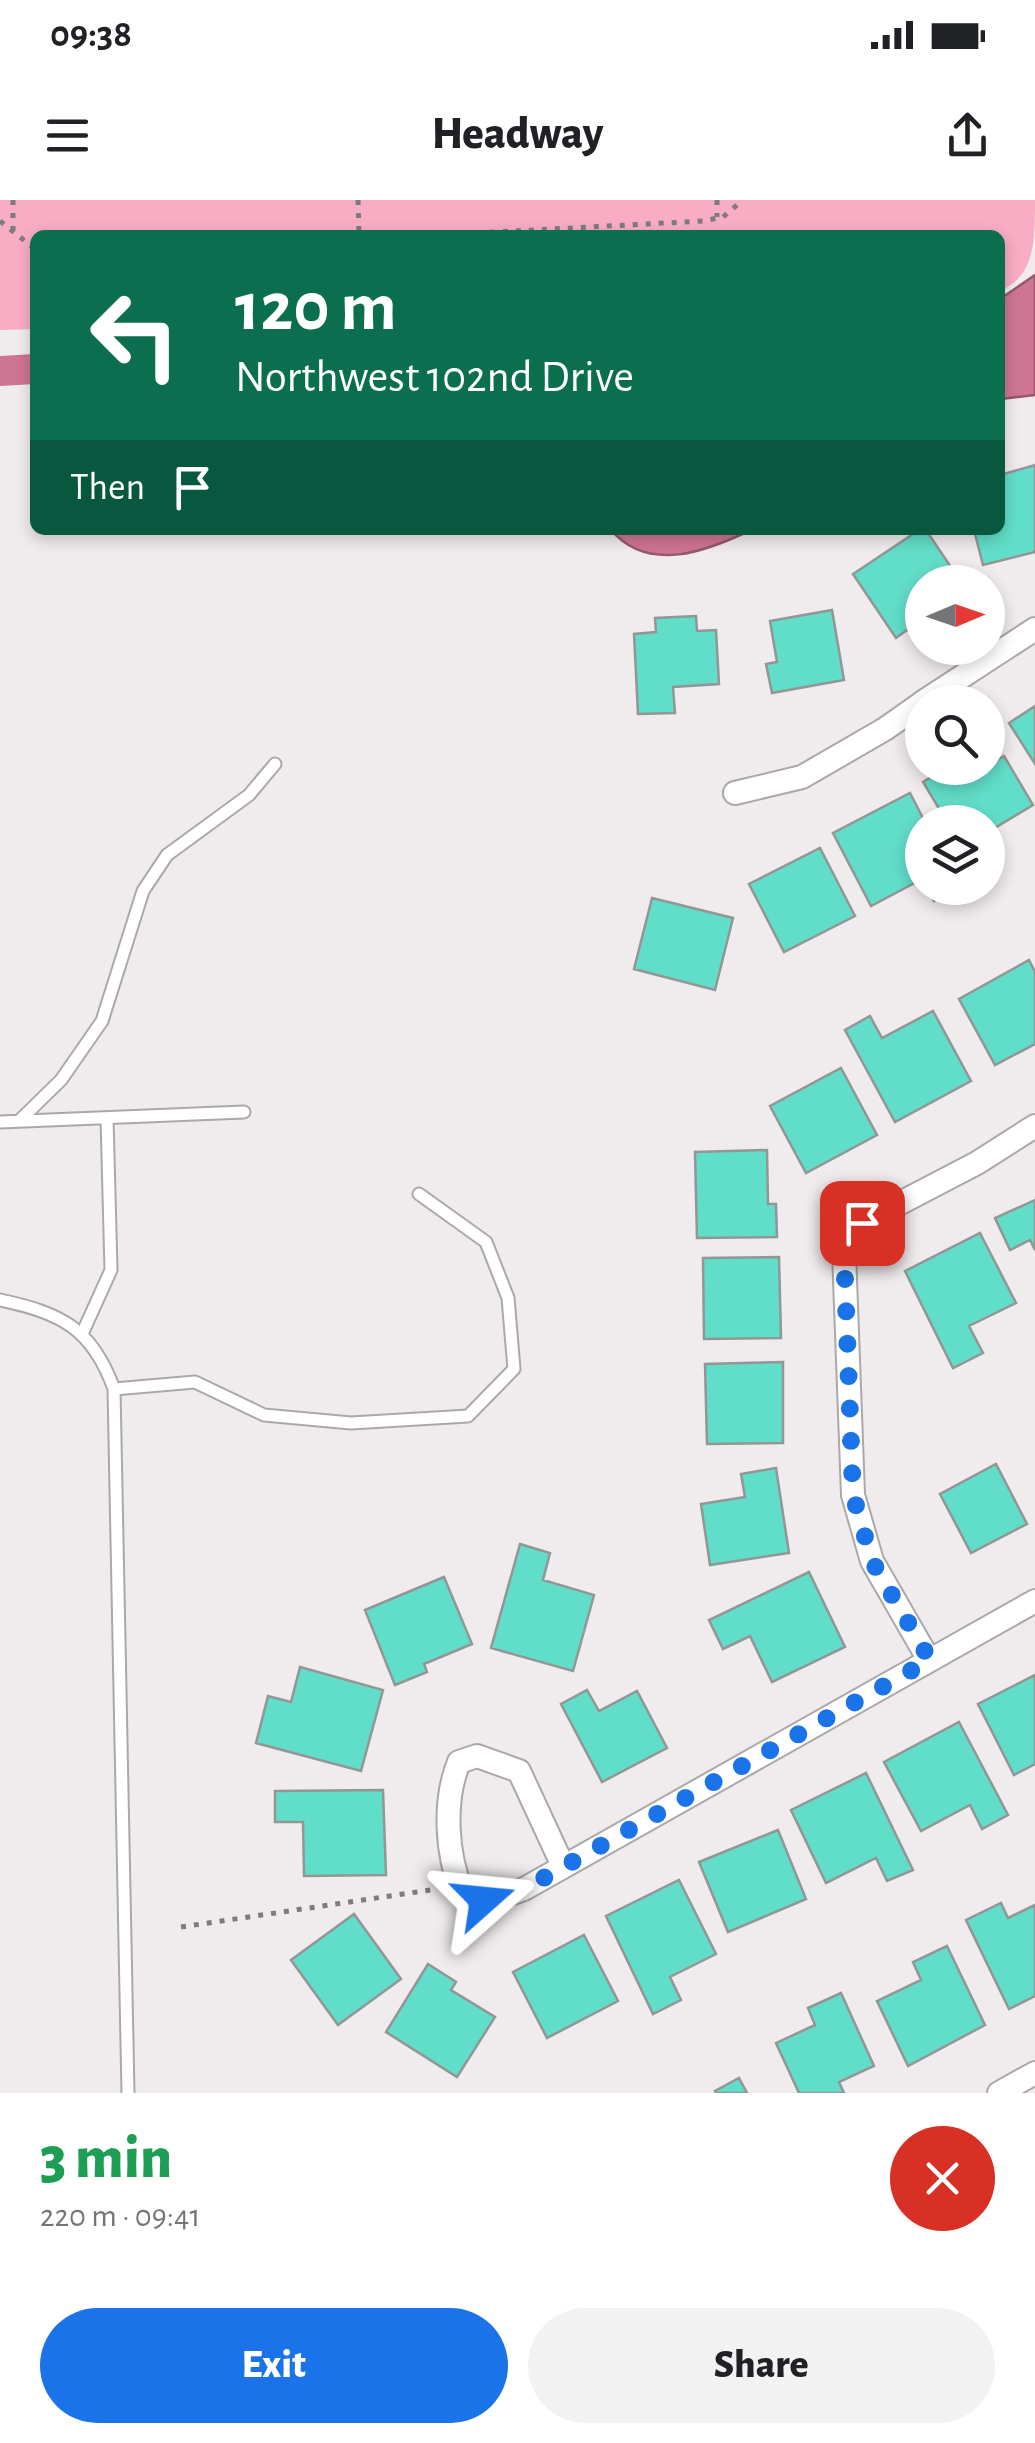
<!DOCTYPE html>
<meta charset="utf-8">
<style>
:root{--surface:#fff;--page:#f2f2f2;--text:#202124;--muted:#757577;--accent:#1a73e8}
body{margin:0;font-family:"Alegreya Sans",sans-serif;background:var(--page);color:var(--text);height:100vh;display:flex;flex-direction:column;font-size:38px;white-space:nowrap}
*{box-sizing:border-box;margin:0}
p{font-size:32px;color:var(--muted)}
.icon{flex:none;width:55px;height:55px;fill:none;stroke:currentColor;stroke-width:2;stroke-linecap:round;stroke-linejoin:round}
.map{position:relative;height:1893px;overflow:hidden}
.sheet{display:flex;flex-direction:column;background:var(--surface);flex:1}
.sheet>*{flex:none}
.top-card{position:absolute;left:30px;top:30px;width:975px;height:305px;border-radius:15px;box-shadow:0 5px 15px #0003;background:#0b6e4f;color:#fff;overflow:hidden}
.needle{width:65px;rotate:88deg}
.buttons{position:absolute;left:905px;top:365px;display:grid;gap:20px}
.buttons a{display:grid;place-items:center;width:100px;height:100px;border-radius:50%;background:var(--surface);box-shadow:0 5px 15px #0003;font-size:50px}
.pin{position:absolute;display:grid;place-items:center;width:85px;height:85px;color:#fff;margin:-42px;border-radius:20px;box-shadow:0 5px 15px #0006}
.me{position:absolute;width:110px;margin:-55px;rotate:72deg;stroke-linejoin:round;filter:drop-shadow(0 0 8px #0008)}
.turn{display:flex;align-items:center;gap:35px;height:210px;padding:0 40px;font-size:45px}
.turn .icon{width:130px;height:130px;stroke-width:2.5}
.turn b{display:block;font-size:70px;line-height:85px}
.then{display:flex;align-items:center;height:95px;padding:0 40px;background:#0003;gap:20px;font-size:38px}
.round{display:grid;place-items:center;flex:none;width:105px;height:105px;border-radius:52px;background:var(--page)}
.headline{display:flex;align-items:center;justify-content:space-between;height:170px;padding:0 40px}
h1{font-size:60px;font-weight:800;line-height:75px;color:#1e9e55}
.button{display:flex;gap:20px;margin-top:auto;padding:20px 40px}
.button a{flex:1;height:115px;border-radius:60px;background:var(--accent);color:#fff;font-size:40px;font-weight:800;line-height:115px;text-align:center}
.button a+a{background:var(--page);color:var(--text)}
.status{display:flex;justify-content:space-between;align-items:center;height:70px;padding:0 50px;background:var(--surface);direction:ltr}
.status svg{height:28px;fill:currentColor}
header{display:flex;justify-content:space-between;align-items:center;height:130px;padding:0 40px;background:var(--surface);font-size:45px;font-weight:800}
.map>svg:first-child{display:block}
</style>
<div class="status"><b>09:38</b><svg viewBox="0 0 49 12"><path d="M0 12V9h3v3zM5 12V6h3v6zM10 12V3h3v9zM15 12V0h3v12zM26 1h20v11H26zM47 4h2v5h-2z"/></svg></div>
<header><svg class="icon" aria-label="menu" viewBox="0 0 24 24"><path d="M4 6h16M4 12h16M4 18h16"/></svg>Headway<svg class="icon" aria-label="share" viewBox="0 0 24 24"><path d="M12 15V3M7 8l5-5 5 5M5 13v7h14v-7"/></svg></header>
<div class="map">
<svg width="1035" height="1893" viewBox="0 0 1035 1893">
<rect width="100%" height="100%" fill="#f0ebed"/>
<path fill="#f8adc4" d="M 0,0 L 1035,0 C 1035,41 1035,76 1000,91 L 1000,35 L 35,35 L 35,129 L 0,130 Z"/>
<path fill="#ce7593" stroke="#96576c" stroke-width="2.5" d="M 1035,75 L 1035,195 L 1000,199 L 1000,99 Z
M 611,330 L 751,330 C 707,351 649,374 611,330 Z"/>
<g fill="none" stroke-linecap="round" stroke-linejoin="round">
<path stroke="#ce7593" stroke-width="30" d="M 0,171 L 35,169"/>
</g>
<path fill="#61dec9" stroke="#929695" stroke-width="2.5" d="M 1035,265 L 1035,352 L 983,365 L 974,330 L 1000,330 L 1000,275 Z
M 919,330 L 926,330 L 961,382 L 922,382 L 922,419 L 896,438 L 853,374 Z
M 832,410 L 844,480 L 772,493 L 766,464 L 777,462 L 770,421 Z
M 696,416 L 697,431 L 716,430 L 719,484 L 673,487 L 675,513 L 638,514 L 634,434 L 656,432 L 655,418 Z
M 1035,506 L 1035,564 L 1009,523 Z
M 1004,556 L 1033,605 L 988,632 L 988,622 L 947,622 L 923,582 L 947,568 L 956,568 L 963,580 Z
M 910,593 L 925,622 L 922,679 L 871,706 L 833,633 Z
M 820,648 L 855,716 L 784,752 L 749,684 Z
M 927,688 L 958,688 L 934,701 Z
M 652,698 L 733,718 L 715,790 L 634,769 Z
M 1029,760 L 1035,772 L 1035,844 L 995,865 L 959,799 Z
M 933,811 L 971,881 L 895,922 L 845,830 L 870,816 L 882,838 Z
M 841,868 L 877,935 L 806,973 L 770,906 Z
M 767,950 L 768,1004 L 776,1004 L 777,1037 L 697,1038 L 695,952 Z
M 1035,1000 L 1035,1050 L 1030,1040 L 1010,1050 L 995,1018 Z
M 980,1033 L 1016,1103 L 969,1126 L 983,1153 L 953,1168 L 905,1071 Z
M 779,1057 L 781,1138 L 704,1139 L 703,1058 Z
M 783,1162 L 783,1243 L 707,1244 L 705,1164 Z
M 996,1264 L 1027,1324 L 971,1353 L 940,1294 Z
M 776,1268 L 789,1353 L 710,1365 L 701,1304 L 745,1297 L 741,1274 Z
M 520,1344 L 550,1353 L 543,1380 L 594,1395 L 573,1471 L 491,1448 Z
M 809,1372 L 845,1447 L 772,1482 L 750,1436 L 723,1449 L 709,1420 Z
M 444,1377 L 472,1444 L 424,1464 L 427,1472 L 395,1485 L 365,1410 Z
M 300,1467 L 383,1490 L 361,1571 L 256,1543 L 268,1496 L 291,1502 Z
M 1035,1475 L 1035,1564 L 1014,1575 L 978,1504 Z
M 587,1490 L 599,1511 L 637,1491 L 667,1548 L 602,1582 L 561,1504 Z
M 959,1522 L 1008,1615 L 982,1629 L 970,1605 L 921,1631 L 884,1562 Z
M 866,1573 L 913,1670 L 887,1681 L 876,1658 L 826,1683 L 791,1610 Z
M 383,1590 L 386,1675 L 304,1676 L 303,1622 L 275,1622 L 275,1591 Z
M 778,1630 L 806,1699 L 728,1732 L 699,1662 Z
M 679,1680 L 716,1754 L 670,1777 L 681,1800 L 653,1814 L 606,1716 Z
M 1001,1703 L 1008,1718 L 1035,1705 L 1035,1796 L 1009,1809 L 966,1720 Z
M 354,1714 L 401,1779 L 338,1825 L 291,1760 Z
M 584,1735 L 618,1801 L 547,1838 L 513,1772 Z
M 947,1746 L 985,1825 L 908,1866 L 877,1801 L 921,1780 L 913,1762 Z
M 428,1764 L 456,1782 L 451,1790 L 495,1817 L 457,1877 L 386,1832 Z
M 841,1793 L 874,1866 L 839,1882 L 844,1893 L 799,1893 L 776,1843 L 815,1825 L 808,1808 Z
M 739,1878 L 747,1893 L 716,1893 L 715,1891 Z"/>
<g fill="none" stroke-linecap="round" stroke-linejoin="round">
<g stroke="#aca8a9" stroke-width="15">
<path id="lane" d="M 19,921 L 61,880 L 102,821 L 143,691 L 167,655 L 249,595 L 275,564
M 0,922 L 244,912
M 0,1100 C 61,1113 92,1128 114,1189 L 128,1893
M 82,1134 L 111,1070 L 107,918
M 114,1189 L 195,1182 L 264,1215 L 351,1223 L 468,1216 L 514,1169 L 508,1098 L 486,1042 L 419,994"/>
</g>
<g stroke="#aca8a9" stroke-width="26">
<path id="street" d="M 923,502 L 1035,429
M 735,593 L 802,577 L 885,529 L 922,503
M 929,1460 L 872,1361 L 853,1295 L 844,1052 L 862,1023 L 977,963 L 1035,926
M 563,1666 L 519,1571 L 477,1556 L 459,1562 C 443,1601 446,1655 463,1694 C 487,1701 501,1698 524,1689 L 1035,1401
M 999,1893 L 1035,1873"/>
</g>
<path stroke="#7f7b7d" stroke-width="5" stroke-dasharray="5 8" stroke-linecap="butt" d="M 13,0 L 13,32
M 358,0 L 359,35
M 717,0 L 717,17
M 0,21 L 35,49
M 438,35 L 703,21 L 723,17 L 743,0
M 181,1727 L 437,1689"/>
<use href="#lane" stroke="#fff" stroke-width="11"/>
<use href="#street" stroke="#fff" stroke-width="22"/>
</g>
<g fill="none" stroke-linecap="round" stroke-linejoin="round">
<path stroke="#1a73e8" stroke-width="18" stroke-dasharray="0 32.4" d="M 484,1700 L 524,1689 L 930,1460 L 872,1361 L 853,1295 L 844,1052 L 862,1023"/>
</g>
</svg>
<div class="buttons">
<a><svg class="needle" viewBox="-14 -14 28 28"><path d="M0-13l5 13h-10z" fill="#e53935"/><path d="M0 13l5-13h-10z" fill="#757577"/></svg></a>
<a><svg class="icon" aria-label="search" viewBox="0 0 24 24"><circle cx="10" cy="10" r="6"/><path d="M15 15l6 6"/></svg></a>
<a><svg class="icon" aria-label="layers" viewBox="0 0 24 24"><path d="M12 4l9 5-9 5-9-5zM3 14l9 5 9-5"/></svg></a>
</div>
<div class="pin" style="left:862px;top:1023px;background:#d93025"><svg class="icon" aria-label="arrive" viewBox="0 0 24 24"><path d="M6 21V4h12l-3 4 3 4H6"/></svg></div>
<svg class="me" style="left:484px;top:1700px" viewBox="-20 -20 40 40"><path d="M0-17L14 15 0 8-14 15z" fill="#1a73e8" stroke="#fff" stroke-width="4"/></svg>
<div class="top-card">
<div class="turn"><svg class="icon" aria-label="left" viewBox="0 0 24 24"><path d="M17 20v-9H6M10 6l-5 5 5 5"/></svg><div><b>120 m</b>Northwest 102nd Drive</div></div>
<div class="then">Then<svg class="icon" aria-label="arrive" viewBox="0 0 24 24"><path d="M6 21V4h12l-3 4 3 4H6"/></svg></div>
</div>
</div>
<section class="sheet">
<div class="headline"><div><h1>3 min</h1><p>220 m · 09:41</p></div><a class="round" style="background:#d93025;color:#fff"><svg class="icon" aria-label="close" viewBox="0 0 24 24"><path d="M6 6l12 12M18 6L6 18"/></svg></a></div>
<div class="button"><a>Exit</a><a>Share</a></div>
</section>
